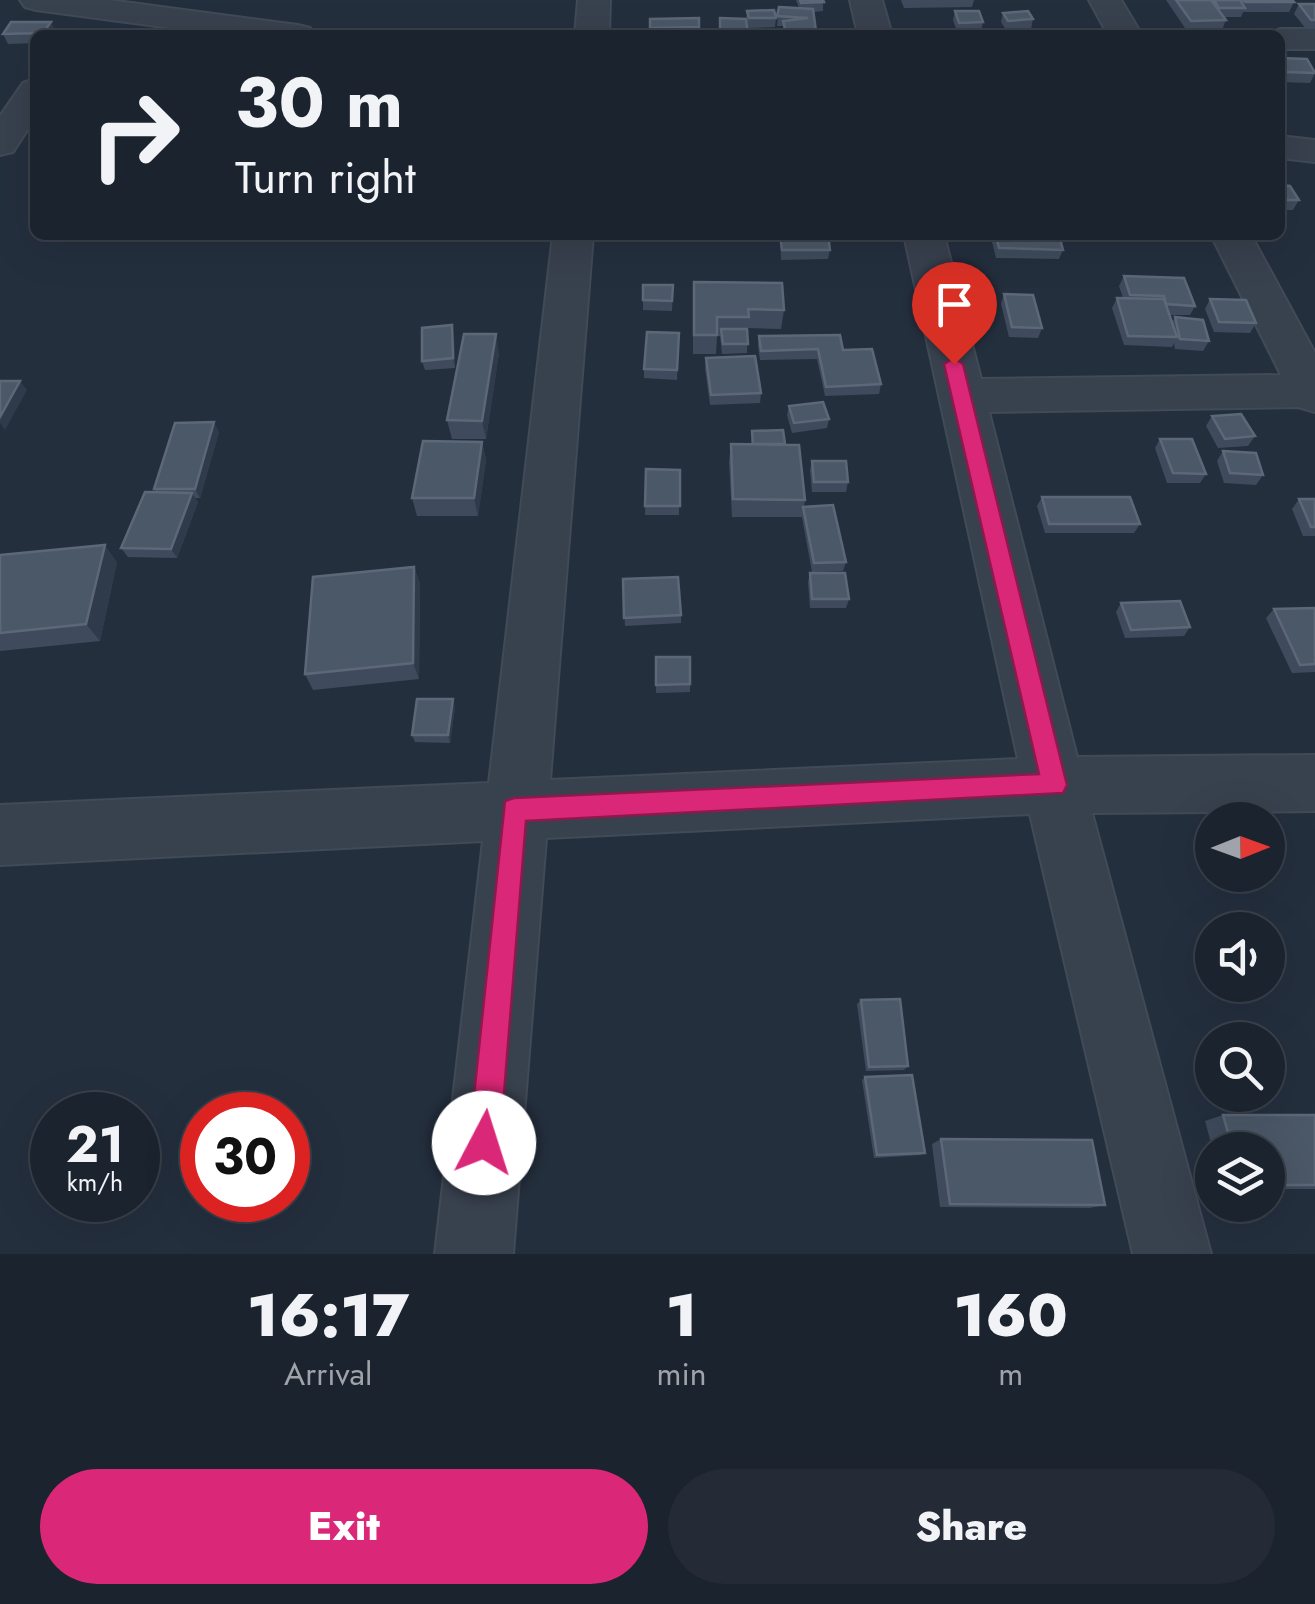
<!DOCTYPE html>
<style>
:root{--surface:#1b232e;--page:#242b36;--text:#f1f3f6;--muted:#a0a4aa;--line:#39404a;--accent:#db2777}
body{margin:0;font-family:Jost,sans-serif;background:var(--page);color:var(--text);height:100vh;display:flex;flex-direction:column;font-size:38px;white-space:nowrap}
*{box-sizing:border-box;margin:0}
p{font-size:32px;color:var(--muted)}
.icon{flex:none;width:55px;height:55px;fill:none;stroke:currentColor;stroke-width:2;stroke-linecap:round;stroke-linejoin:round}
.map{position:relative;height:1254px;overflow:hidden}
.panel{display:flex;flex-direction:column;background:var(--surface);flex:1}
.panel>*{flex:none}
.top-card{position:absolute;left:30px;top:30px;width:1255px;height:210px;border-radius:15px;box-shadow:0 10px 40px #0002,0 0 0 2px var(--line);background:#1b232e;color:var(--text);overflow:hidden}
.needle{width:65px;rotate:89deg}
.fabs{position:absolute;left:1195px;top:802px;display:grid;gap:20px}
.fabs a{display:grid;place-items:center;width:90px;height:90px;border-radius:50%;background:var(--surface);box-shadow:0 10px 40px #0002,0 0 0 2px var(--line);font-size:50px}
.speed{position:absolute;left:30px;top:1092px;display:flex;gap:20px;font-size:50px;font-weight:700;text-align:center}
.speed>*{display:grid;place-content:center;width:130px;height:130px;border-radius:50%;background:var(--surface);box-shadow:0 10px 40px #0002,0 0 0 2px var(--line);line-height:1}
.speed small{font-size:25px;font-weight:400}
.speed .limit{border:15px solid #d22;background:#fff;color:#111}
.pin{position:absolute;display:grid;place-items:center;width:85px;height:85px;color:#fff;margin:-102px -42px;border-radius:50% 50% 50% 0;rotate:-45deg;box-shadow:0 0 10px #0007}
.pin .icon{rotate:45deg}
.me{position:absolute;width:110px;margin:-55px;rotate:5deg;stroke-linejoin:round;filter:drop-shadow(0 0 8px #0008)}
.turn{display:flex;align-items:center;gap:35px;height:210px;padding:0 40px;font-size:45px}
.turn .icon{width:130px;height:130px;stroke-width:2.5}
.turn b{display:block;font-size:70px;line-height:85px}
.eta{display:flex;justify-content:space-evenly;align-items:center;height:170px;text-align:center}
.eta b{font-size:60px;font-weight:800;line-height:70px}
.primary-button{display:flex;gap:20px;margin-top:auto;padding:20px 40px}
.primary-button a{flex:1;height:115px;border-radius:60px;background:var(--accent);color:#fff;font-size:40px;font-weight:800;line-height:115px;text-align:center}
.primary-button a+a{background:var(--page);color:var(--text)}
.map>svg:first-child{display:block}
</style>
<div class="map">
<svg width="1315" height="1254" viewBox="0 0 1315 1254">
<rect width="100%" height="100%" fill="#242f3e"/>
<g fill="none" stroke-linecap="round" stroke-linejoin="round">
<g stroke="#414a57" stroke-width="4">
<path id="street" d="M 20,0 L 109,0 L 298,25 L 310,28 L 315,35 L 224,35 L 36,10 L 25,7 Z
M 578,0 L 610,0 L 609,35 L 575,35 Z
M 850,0 L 882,0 L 892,35 L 858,35 Z
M 1089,0 L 1121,0 L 1142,35 L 1108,35 Z
M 1280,29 L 1315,29 L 1315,49 L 1280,49 L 1280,35 L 1266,35 Z
M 35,79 L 35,118 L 13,152 L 0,155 L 0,116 L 23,83 Z
M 1280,136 L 1315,140 L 1315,162 L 1280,158 Z
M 553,235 L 593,235 L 550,780 L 1018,759 L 904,235 L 944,235 L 981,379 L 1281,375 L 1211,235 L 1251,235 L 1315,353 L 1315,412 L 1298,407 L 989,412 L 1077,757 L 1315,755 L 1315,811 L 1092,813 L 1211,1254 L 1133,1254 L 1030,814 L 546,838 L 513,1254 L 435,1254 L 483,841 L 0,865 L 0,805 L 489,783 Z"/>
</g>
<use href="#street" fill="#38414e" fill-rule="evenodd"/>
</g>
<path fill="#3f4b5c" d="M 796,0 L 823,0 L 823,11 L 814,12 L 815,35 L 783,35 L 783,26 L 777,26 L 779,7 L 799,8 Z
M 901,0 L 974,0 L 972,7 L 904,8 Z
M 1166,0 L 1292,0 L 1294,2 L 1289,12 L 1243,12 L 1241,17 L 1224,17 L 1226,20 L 1222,30 L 1187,31 Z
M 1299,4 L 1315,4 L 1315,29 L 1306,29 L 1294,14 Z
M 747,11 L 776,18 L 775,27 L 748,28 L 748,35 L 719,35 L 720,18 L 746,19 Z
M 955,11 L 983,22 L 981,32 L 957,32 L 953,20 Z
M 1003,13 L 1033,19 L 1031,29 L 1006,30 L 1001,22 Z
M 699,18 L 699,35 L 650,35 L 650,19 Z
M 51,22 L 55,31 L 53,35 L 35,35 L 35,43 L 8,44 L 3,34 Z
M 1280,58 L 1315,73 L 1310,83 L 1281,82 Z
M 1280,185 L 1299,200 L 1293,210 L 1280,210 Z
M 780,235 L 830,250 L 828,259 L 781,260 Z
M 994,235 L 1059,235 L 1063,250 L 1059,259 L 996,258 L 992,242 Z
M 1124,276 L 1195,306 L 1190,315 L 1169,315 L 1172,323 L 1175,317 L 1209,341 L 1203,351 L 1175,349 L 1174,343 L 1172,347 L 1124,345 L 1112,308 L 1117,298 L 1123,298 L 1119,286 Z
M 643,285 L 673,285 L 672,311 L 643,310 Z
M 1004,294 L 1042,328 L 1038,338 L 1009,337 L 1001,304 Z
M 1210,299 L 1256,323 L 1250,333 L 1214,332 L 1205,309 Z
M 693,301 L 784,310 L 781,329 L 748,328 L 747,353 L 722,354 L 720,336 L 717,336 L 716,354 L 693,354 Z
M 679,333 L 677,380 L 644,378 L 644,369 Z
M 454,335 L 455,368 L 425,370 L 422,361 Z
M 759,336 L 843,350 L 881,384 L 879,394 L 825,396 L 817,359 L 760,360 L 758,346 Z
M 499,353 L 486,439 L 452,439 L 447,420 Z
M 706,358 L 761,393 L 760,403 L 710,405 L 705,368 Z
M 789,406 L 829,419 L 827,428 L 792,433 L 787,415 Z
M 1212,416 L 1255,436 L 1248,446 L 1218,448 L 1206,426 Z
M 752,431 L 785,444 L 805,500 L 804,506 L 846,562 L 843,571 L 812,572 L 802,517 L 732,517 L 729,462 L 731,444 L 751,444 Z
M 219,432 L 200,498 L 195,498 L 198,502 L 177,558 L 128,557 L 121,548 L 156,492 L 154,489 Z
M 1160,439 L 1206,474 L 1200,483 L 1167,483 L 1155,448 Z
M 482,442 L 486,460 L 478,516 L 417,516 L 412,498 Z
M 1223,451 L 1263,475 L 1256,485 L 1224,483 L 1217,461 Z
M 812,461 L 848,482 L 846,492 L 812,492 L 810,470 Z
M 646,469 L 680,470 L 679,515 L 645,515 Z
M 1042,497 L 1140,524 L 1134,533 L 1045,533 L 1037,506 Z
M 1299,499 L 1315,499 L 1315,536 L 1303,536 L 1292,509 Z
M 0,555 L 117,562 L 100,641 L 0,651 Z
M 414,567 L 420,584 L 419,679 L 313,690 L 305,674 Z
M 810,573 L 849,599 L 846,608 L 810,608 L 808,582 Z
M 623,579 L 681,615 L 681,623 L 625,626 Z
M 1121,603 L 1190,627 L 1184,636 L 1125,638 L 1116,612 Z
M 1315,608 L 1315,672 L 1292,673 L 1266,618 L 1274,609 Z
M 656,657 L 690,657 L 690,692 L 656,693 Z
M 455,707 L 450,743 L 415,742 L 412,735 Z
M 861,1000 L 908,1066 L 904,1070 L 866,1071 L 857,1004 Z
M 865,1077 L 925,1153 L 920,1155 L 874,1158 L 862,1080 Z
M 1223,1115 L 1315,1115 L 1315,1189 L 1268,1189 L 1268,1150 L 1213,1150 L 1205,1121 Z
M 941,1139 L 1105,1205 L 1090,1208 L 940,1207 L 932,1144 Z"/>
<path fill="#2f3b4b" d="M 51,22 L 55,31 L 53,35 L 44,35 L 43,33 Z
M 452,325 L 454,335 L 455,368 L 453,358 Z
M 496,334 L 499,353 L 486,439 L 482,421 Z
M 20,381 L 27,390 L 5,430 L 0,423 L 0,417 Z
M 214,422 L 219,432 L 200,498 L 195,489 Z
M 482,442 L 486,460 L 478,516 L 474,498 Z
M 192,493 L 198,502 L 177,558 L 171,549 Z
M 105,545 L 117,562 L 100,641 L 86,624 Z
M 414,567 L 420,584 L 419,679 L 413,663 Z
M 453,699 L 455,707 L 450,743 L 448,735 Z"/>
<path fill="#4b5868" stroke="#5c6777" stroke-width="2.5" d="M 800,0 L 823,0 L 824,2 L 801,3 Z
M 1176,0 L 1211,0 L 1226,20 L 1191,21 Z
M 1214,0 L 1240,0 L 1245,8 L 1219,8 Z
M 1243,0 L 1292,0 L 1294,2 L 1245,2 Z
M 1299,4 L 1315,4 L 1315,20 L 1311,20 Z
M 779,7 L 813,9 L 816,31 L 786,32 L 783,21 L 808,18 L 777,16 Z
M 774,10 L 776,18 L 749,18 L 747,11 Z
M 955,11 L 979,11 L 983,22 L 959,23 Z
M 1028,11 L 1033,19 L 1008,21 L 1003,13 Z
M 699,18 L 699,27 L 650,28 L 650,19 Z
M 720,18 L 746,19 L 748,35 L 720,35 Z
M 11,22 L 51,22 L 43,33 L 3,34 Z
M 753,32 L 776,34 L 776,35 L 752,35 Z
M 1280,58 L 1307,59 L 1315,73 L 1286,72 Z
M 1280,185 L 1290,186 L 1299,200 L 1280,200 Z
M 780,235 L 828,235 L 830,250 L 782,250 Z
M 996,235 L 1059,235 L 1063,250 L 999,248 Z
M 1124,276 L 1184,278 L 1195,306 L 1166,304 L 1164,296 L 1130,295 Z
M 694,282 L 782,283 L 784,310 L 748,309 L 749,317 L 717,317 L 717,335 L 694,335 Z
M 643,285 L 673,285 L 672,301 L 643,300 Z
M 1004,294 L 1033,295 L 1042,328 L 1012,327 Z
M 1117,298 L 1164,299 L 1177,337 L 1128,336 Z
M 1210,299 L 1246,300 L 1256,323 L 1219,322 Z
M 1175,317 L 1203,320 L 1209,341 L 1180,339 Z
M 452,325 L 453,358 L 422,361 L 422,328 Z
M 721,329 L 747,329 L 748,344 L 723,344 Z
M 647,332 L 679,333 L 677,370 L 644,369 Z
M 464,334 L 496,334 L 482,421 L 447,420 Z
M 840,335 L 843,350 L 872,349 L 881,384 L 826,387 L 818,349 L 761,351 L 759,336 Z
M 755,356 L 761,393 L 711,395 L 706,358 Z
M 0,381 L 20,381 L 0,417 Z
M 823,402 L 829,419 L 794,423 L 789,406 Z
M 1241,414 L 1255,436 L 1225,439 L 1212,416 Z
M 214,422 L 195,489 L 154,489 L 175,423 Z
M 783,430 L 785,444 L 753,444 L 752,431 Z
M 1160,439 L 1192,439 L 1206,474 L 1173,473 Z
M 423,441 L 482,442 L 474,498 L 412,498 Z
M 731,444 L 799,445 L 805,500 L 733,499 Z
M 1223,451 L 1256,453 L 1263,475 L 1230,473 Z
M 812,461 L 846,461 L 848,482 L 814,482 Z
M 646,469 L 680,470 L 680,506 L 645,506 Z
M 145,492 L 192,493 L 171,549 L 121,548 Z
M 1042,497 L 1130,497 L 1140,524 L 1049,524 Z
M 1299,499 L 1315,499 L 1315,527 L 1311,527 Z
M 833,505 L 846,562 L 814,563 L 803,507 Z
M 105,545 L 86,624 L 0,633 L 0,555 Z
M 414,567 L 413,663 L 305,674 L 313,577 Z
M 810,573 L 845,573 L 849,599 L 812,599 Z
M 678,577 L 681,615 L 624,618 L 623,579 Z
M 1180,601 L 1190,627 L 1131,630 L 1121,603 Z
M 1315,608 L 1315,664 L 1300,665 L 1274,609 Z
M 656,657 L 690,657 L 690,684 L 656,685 Z
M 417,699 L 453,699 L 448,735 L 412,735 Z
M 900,999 L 908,1066 L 869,1067 L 861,1000 Z
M 912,1075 L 925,1153 L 877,1155 L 865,1077 Z
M 1223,1115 L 1315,1115 L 1315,1185 L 1268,1185 L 1268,1150 L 1233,1150 Z
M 941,1139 L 1092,1140 L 1105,1205 L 950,1204 Z"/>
<path fill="#db2777" stroke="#8e194d" stroke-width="2.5" d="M 954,358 L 963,364 L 1067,785 L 1063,793 L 526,821 L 500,1143 L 495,1154 L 484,1158 L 473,1154 L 469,1143 L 505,801 L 514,798 L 1039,774 L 944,364 Z"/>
</svg>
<div class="fabs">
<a><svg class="needle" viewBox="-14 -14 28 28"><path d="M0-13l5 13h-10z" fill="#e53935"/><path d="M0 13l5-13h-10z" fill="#a0a4aa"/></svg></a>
<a><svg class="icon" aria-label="sound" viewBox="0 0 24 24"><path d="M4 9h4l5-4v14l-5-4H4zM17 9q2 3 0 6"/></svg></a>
<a><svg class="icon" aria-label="search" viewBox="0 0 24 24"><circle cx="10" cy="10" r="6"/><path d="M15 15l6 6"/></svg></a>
<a><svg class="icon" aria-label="layers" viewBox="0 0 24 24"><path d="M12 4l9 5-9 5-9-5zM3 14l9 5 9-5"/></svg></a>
</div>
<div class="speed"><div>21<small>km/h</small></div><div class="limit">30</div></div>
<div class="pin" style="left:954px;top:364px;background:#d93025"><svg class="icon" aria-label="arrive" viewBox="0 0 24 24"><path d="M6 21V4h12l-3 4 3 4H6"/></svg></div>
<svg class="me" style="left:484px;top:1143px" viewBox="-20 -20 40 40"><circle r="19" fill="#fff"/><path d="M0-13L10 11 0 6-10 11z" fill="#db2777"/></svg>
<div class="top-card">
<div class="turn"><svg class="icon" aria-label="right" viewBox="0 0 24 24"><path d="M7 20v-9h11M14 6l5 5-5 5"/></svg><div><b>30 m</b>Turn right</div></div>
</div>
</div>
<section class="panel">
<div class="eta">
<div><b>16:17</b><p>Arrival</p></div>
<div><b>1</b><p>min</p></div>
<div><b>160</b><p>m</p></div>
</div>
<div class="primary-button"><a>Exit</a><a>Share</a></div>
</section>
